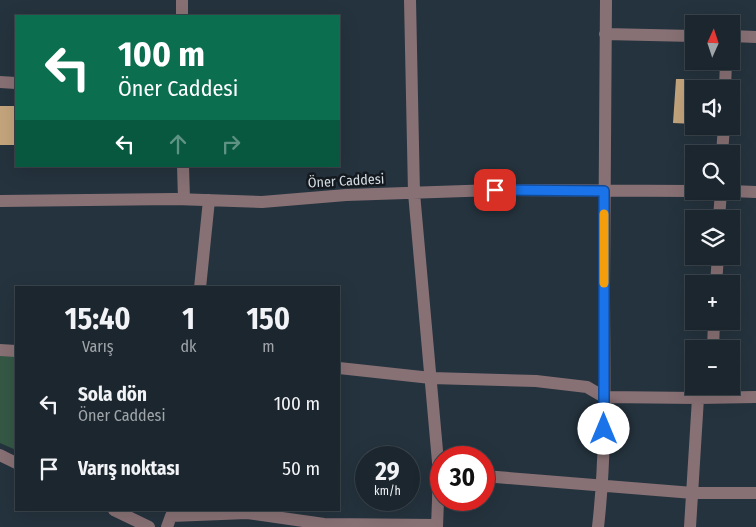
<!DOCTYPE html>
<html lang="tr">
<meta charset="utf-8">
<style>
:root{--surface:#1c262e;--page:#29323a;--text:#f1f3f6;--muted:#a0a5aa;--line:#3a434a}
body{margin:0;font-family:"Fira Sans Condensed",sans-serif;background:var(--page);color:var(--text);height:100vh;display:flex;flex-direction:column;font-size:19px;white-space:nowrap}
*{box-sizing:border-box;margin:0}
p{font-size:16px;color:var(--muted)}
.icon{flex:none;width:28px;height:28px;fill:none;stroke:currentColor;stroke-width:2;stroke-linecap:round;stroke-linejoin:round}
.map{position:relative;flex:1;overflow:hidden}
.details{position:absolute;left:15px;top:286px;width:325px;height:225px;display:flex;flex-direction:column;background:var(--surface);border-radius:0px;box-shadow:0 5px 20px #0002,0 0 0 1px var(--line)}
.details>*{flex:none}
.banner{position:absolute;left:15px;top:15px;width:325px;height:152px;border-radius:0px;box-shadow:0 5px 20px #0002,0 0 0 1px var(--line);background:#0b6e4f;color:#fff;overflow:hidden}
.needle{width:32px;rotate:3deg}
.controls{position:absolute;left:685px;top:15px;display:grid;gap:10px}
.controls a{display:grid;place-items:center;width:55px;height:55px;border-radius:0px;background:var(--surface);box-shadow:0 5px 20px #0002,0 0 0 1px var(--line);font-size:25px}
.speed{position:absolute;left:355px;top:446px;display:flex;gap:10px;font-size:25px;font-weight:700;text-align:center}
.speed>*{display:grid;place-content:center;width:65px;height:65px;border-radius:50%;background:var(--surface);box-shadow:0 5px 20px #0002,0 0 0 1px var(--line);line-height:1}
.speed small{font-size:12px;font-weight:400}
.speed .limit{border:8px solid #d22;background:#fff;color:#111}
.pin{position:absolute;display:grid;place-items:center;width:42px;height:42px;color:#fff;margin:-21px;border-radius:10px;box-shadow:0 2px 8px #0006}
.me{position:absolute;width:55px;margin:-28px;rotate:0deg;stroke-linejoin:round;filter:drop-shadow(0 0 4px #0008)}
.turn{display:flex;align-items:center;gap:18px;height:105px;padding:0 20px;font-size:22px}
.turn .icon{width:65px;height:65px;stroke-width:2.5}
.turn b{display:block;font-size:35px;line-height:42px}
.lanes{display:flex;align-items:center;height:48px;padding:0 20px;background:#0003;justify-content:center;gap:25px;direction:ltr}
.lanes .off{opacity:.35}
.eta{display:flex;justify-content:space-evenly;align-items:center;height:85px;text-align:center}
.eta b{font-size:30px;font-weight:700;line-height:35px}
ul{padding:0;list-style:none}
li{display:flex;align-items:center;gap:15px;height:65px;padding:0 20px}
li div{flex:1}
li b{display:block;font-size:19px}
li em{font-style:normal}
.map>svg:first-child{display:block}
</style>
<div class="map">
<svg width="756" height="527" viewBox="0 0 756 527">
<rect width="100%" height="100%" fill="#25333e"/>
<path fill="#355845" d="M 0,354 L 16,356 L 16,450 L 0,443 Z"/>
<path fill="#c4a57d" d="M 676,79 L 694,79 L 694,124 L 673,123 Z
M 0,106 L 16,106 L 16,145 L 0,145 Z"/>
<g fill="none" stroke-linecap="round" stroke-linejoin="round">
<path stroke="#887175" stroke-width="12" d="M 182,0 L 182,16
M 410,0 L 414,193 L 439,473 L 437,527
M 605,34 L 694,36
M 731,36 L 756,37
M 0,82 L 16,83
M 725,89 L 726,61
M 722,154 L 724,126
M 183,166 L 184,199
M 731,191 L 756,192
M 0,201 L 175,199 L 262,202 L 346,195 L 495,190 L 694,191
M 719,219 L 721,191
M 716,284 L 718,256
M 200,288 L 209,200
M 713,349 L 714,321
M 0,350 L 16,351
M 339,368 L 431,378 L 536,381 L 587,387 L 604,397 L 698,398 L 756,397
M 0,455 L 16,463
M 484,476 L 693,493 L 756,493
M 114,510 L 149,527
M 167,527 L 171,516 L 247,513 L 324,524 L 437,525
M 598,527 C 607,448 604,368 604,288 C 604,192 605,96 606,0
M 690,527 L 698,398"/>
</g>
<g fill="none" stroke-linecap="round" stroke-linejoin="round">
<g stroke="#114b97" stroke-width="12">
<path id="route" d="M 495,190 L 604,191 L 604,429"/>
</g>
<use href="#route" stroke="#1a73e8" stroke-width="9"/>
<path stroke="#f59e0b" stroke-width="9" d="M 604,214 L 604,283"/>
</g>
<g text-anchor="middle" dominant-baseline="central" stroke-width="5" stroke-linejoin="round" paint-order="stroke">
<g font-size="14" fill="#d6dee5" stroke="#141a1f">
<text transform="translate(346 181) rotate(-3)">Öner Caddesi</text>
</g>
</g>
</svg>
<div class="controls">
<a><svg class="needle" viewBox="-14 -14 28 28"><path d="M0-13l5 13h-10z" fill="#e53935"/><path d="M0 13l5-13h-10z" fill="#a0a5aa"/></svg></a>
<a><svg class="icon" aria-label="sound" viewBox="0 0 24 24"><path d="M4 9h4l5-4v14l-5-4H4zM17 9q2 3 0 6"/></svg></a>
<a><svg class="icon" aria-label="search" viewBox="0 0 24 24"><circle cx="10" cy="10" r="6"/><path d="M15 15l6 6"/></svg></a>
<a><svg class="icon" aria-label="layers" viewBox="0 0 24 24"><path d="M12 4l9 5-9 5-9-5zM3 14l9 5 9-5"/></svg></a>
<a>+</a>
<a>−</a>
</div>
<div class="speed"><div>29<small>km/h</small></div><div class="limit">30</div></div>
<div class="pin" style="left:495px;top:190px;background:#d93025"><svg class="icon" aria-label="arrive" viewBox="0 0 24 24"><path d="M6 21V4h12l-3 4 3 4H6"/></svg></div>
<svg class="me" style="left:604px;top:429px" viewBox="-20 -20 40 40"><circle r="19" fill="#fff"/><path d="M0-13L10 11 0 6-10 11z" fill="#1a73e8"/></svg>
<div class="banner">
<div class="turn"><svg class="icon" aria-label="left" viewBox="0 0 24 24"><path d="M17 20v-9H6M10 6l-5 5 5 5"/></svg><div><b>100 m</b>Öner Caddesi</div></div>
<div class="lanes"><svg class="icon" aria-label="left" viewBox="0 0 24 24"><path d="M17 20v-9H6M10 6l-5 5 5 5"/></svg><svg class="icon off" aria-label="ahead" viewBox="0 0 24 24"><path d="M12 20V5M6 11l6-6 6 6"/></svg><svg class="icon off" aria-label="right" viewBox="0 0 24 24"><path d="M7 20v-9h11M14 6l5 5-5 5"/></svg></div>
</div>
<section class="details">
<div class="eta">
<div><b>15:40</b><p>Varış</p></div>
<div><b>1</b><p>dk</p></div>
<div><b>150</b><p>m</p></div>
</div>
<ul>
<li><svg class="icon" aria-label="left" viewBox="0 0 24 24"><path d="M17 20v-9H6M10 6l-5 5 5 5"/></svg><div><b>Sola dön</b><p>Öner Caddesi</p></div><em>100 m</em></li>
<li><svg class="icon" aria-label="arrive" viewBox="0 0 24 24"><path d="M6 21V4h12l-3 4 3 4H6"/></svg><div><b>Varış noktası</b></div><em>50 m</em></li>
</ul>
</section>
</div>
